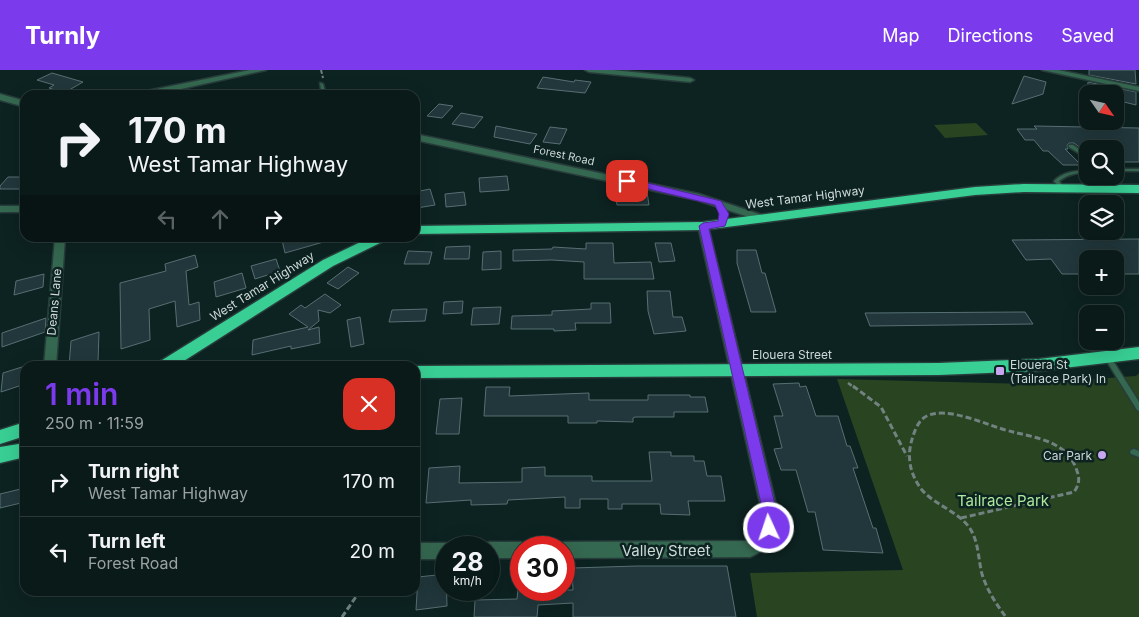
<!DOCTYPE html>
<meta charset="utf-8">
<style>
:root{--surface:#0a1a19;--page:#182726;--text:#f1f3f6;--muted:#99a1a2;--line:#2a3838;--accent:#7c3aed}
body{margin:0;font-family:Inter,sans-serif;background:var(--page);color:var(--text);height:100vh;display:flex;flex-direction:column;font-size:19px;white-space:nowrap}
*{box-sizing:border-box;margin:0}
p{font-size:16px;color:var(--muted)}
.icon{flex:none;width:28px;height:28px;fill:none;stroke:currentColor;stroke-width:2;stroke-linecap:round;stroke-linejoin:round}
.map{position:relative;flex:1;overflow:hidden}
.panel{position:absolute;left:20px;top:291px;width:400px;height:235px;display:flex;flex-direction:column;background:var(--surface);border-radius:15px;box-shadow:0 5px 20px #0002,0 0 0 1px var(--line)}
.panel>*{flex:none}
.hud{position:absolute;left:20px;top:20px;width:400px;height:152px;border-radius:15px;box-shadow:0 5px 20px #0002,0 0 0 1px var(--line);background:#0a1a19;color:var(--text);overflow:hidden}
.needle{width:32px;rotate:124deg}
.tools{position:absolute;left:1079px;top:15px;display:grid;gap:10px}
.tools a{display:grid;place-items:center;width:45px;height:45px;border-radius:10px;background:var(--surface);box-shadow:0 5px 20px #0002,0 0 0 1px var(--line);font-size:25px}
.speed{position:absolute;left:435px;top:466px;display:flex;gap:10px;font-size:25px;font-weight:700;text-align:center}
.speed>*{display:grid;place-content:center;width:65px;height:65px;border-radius:50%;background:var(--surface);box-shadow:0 5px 20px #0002,0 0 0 1px var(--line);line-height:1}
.speed small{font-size:12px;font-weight:400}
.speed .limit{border:8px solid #d22;background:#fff;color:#111}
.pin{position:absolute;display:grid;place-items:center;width:42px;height:42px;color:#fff;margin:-21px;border-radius:10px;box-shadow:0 2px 8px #0006}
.me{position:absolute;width:55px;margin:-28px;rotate:357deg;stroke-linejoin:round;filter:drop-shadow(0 0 4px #0008)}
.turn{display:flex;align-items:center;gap:18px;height:105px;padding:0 25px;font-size:22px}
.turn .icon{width:65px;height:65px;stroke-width:2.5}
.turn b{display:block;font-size:35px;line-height:42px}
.lanes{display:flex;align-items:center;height:48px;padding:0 25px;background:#0003;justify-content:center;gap:25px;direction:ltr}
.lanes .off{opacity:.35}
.round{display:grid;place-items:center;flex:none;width:52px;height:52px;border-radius:15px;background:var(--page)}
.summary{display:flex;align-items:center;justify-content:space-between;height:85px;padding:0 25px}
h1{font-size:30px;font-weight:600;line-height:38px;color:var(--accent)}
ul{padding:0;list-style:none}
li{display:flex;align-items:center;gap:15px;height:70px;padding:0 25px;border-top:1px solid var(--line)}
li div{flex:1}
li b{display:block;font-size:19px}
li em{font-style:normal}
header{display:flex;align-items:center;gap:30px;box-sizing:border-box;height:70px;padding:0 25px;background:var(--accent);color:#fff}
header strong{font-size:24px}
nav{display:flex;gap:28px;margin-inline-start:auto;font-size:18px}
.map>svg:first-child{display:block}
</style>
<header>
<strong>Turnly</strong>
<nav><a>Map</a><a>Directions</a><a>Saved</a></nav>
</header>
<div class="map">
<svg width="1139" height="547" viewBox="0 0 1139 547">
<rect width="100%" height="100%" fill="#0d2321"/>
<path fill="#294421" d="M 976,53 L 988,65 L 945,68 L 934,55 Z
M 1139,303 L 1139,547 L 757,547 L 750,503 L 903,500 L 837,309 L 1024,314 L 1136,306 Z"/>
<path fill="#21373b" stroke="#576f73" d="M 1089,0 L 1135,0 L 1136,14 L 1089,5 Z
M 52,3 L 83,12 L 64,23 L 49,18 L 54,15 L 37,10 Z
M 1024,6 L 1046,12 L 1043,24 L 1012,34 Z
M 543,7 L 574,12 L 575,10 L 591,12 L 585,23 L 537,18 Z
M 1088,12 L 1136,22 L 1136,35 L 1120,31 L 1120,24 L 1087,24 Z
M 439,34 L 453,36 L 442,48 L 427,46 Z
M 461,43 L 483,47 L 474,58 L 452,54 Z
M 496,56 L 537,64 L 530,74 L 494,67 Z
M 1034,56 L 1139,58 L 1139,92 L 1115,92 L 1115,79 L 1082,79 L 1074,73 L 1069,73 L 1067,75 L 1068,79 L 1065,79 L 1081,95 L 1063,95 L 1048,81 L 1043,81 L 1034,70 L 1025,70 L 1017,59 L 1037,59 Z
M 550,57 L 567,59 L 560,74 L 543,72 Z
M 507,106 L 509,120 L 480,122 L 479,108 Z
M 8,107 L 25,107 L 25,114 L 20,119 L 0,119 L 0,116 Z
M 430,119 L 435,135 L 417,138 L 415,122 Z
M 464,122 L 466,135 L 446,137 L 445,124 Z
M 647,122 L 649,135 L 617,135 L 615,123 Z
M 290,168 L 327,168 L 327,171 L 285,183 L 282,170 Z
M 1139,169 L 1139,204 L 1115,204 L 1115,189 L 1088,189 L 1088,204 L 1062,204 L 1051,189 L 1026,190 L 1012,170 Z
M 586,173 L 613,173 L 614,193 L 651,192 L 654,209 L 584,209 L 584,192 L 552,190 L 513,191 L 513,180 L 552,179 L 553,177 L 586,179 Z
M 655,173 L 671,173 L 675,191 L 659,192 Z
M 470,176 L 469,189 L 444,189 L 446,177 Z
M 737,180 L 756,180 L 762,203 L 765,203 L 776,242 L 751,242 L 737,193 Z
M 408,181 L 432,182 L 429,194 L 404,194 Z
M 501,181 L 501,199 L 482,200 L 483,182 Z
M 195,185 L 198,197 L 186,201 L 189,235 L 199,232 L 200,250 L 177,257 L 175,231 L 149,239 L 150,270 L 121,279 L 120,213 L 166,201 L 165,194 Z
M 276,189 L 280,201 L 255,209 L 251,196 Z
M 348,197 L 359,203 L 338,219 L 327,213 Z
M 242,203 L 246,218 L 216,227 L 214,212 Z
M 44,204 L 43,217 L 14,225 L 16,211 Z
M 647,221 L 670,221 L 673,247 L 682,247 L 686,261 L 654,264 L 648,241 Z
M 325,224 L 341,235 L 330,243 L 318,240 L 319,251 L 308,260 L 319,257 L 320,273 L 291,279 L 291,276 L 252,285 L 253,270 L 308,257 L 289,244 L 301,235 L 305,238 Z
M 463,231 L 462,243 L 443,244 L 444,232 Z
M 591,233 L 610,233 L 611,253 L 575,253 L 576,260 L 554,261 L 554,259 L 511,259 L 512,246 L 552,245 L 552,241 L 591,239 Z
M 501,237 L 499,254 L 471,255 L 473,238 Z
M 427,239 L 425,251 L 389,252 L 392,240 Z
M 1025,242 L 1033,254 L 870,256 L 865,243 Z
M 360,247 L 364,274 L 351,277 L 347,250 Z
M 46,248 L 45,262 L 2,277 L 2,263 Z
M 99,262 L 98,293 L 88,296 L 69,296 L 71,271 Z
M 25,296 L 25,314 L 1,322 L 3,303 Z
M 799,313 L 800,317 L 806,316 L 816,346 L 838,346 L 847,376 L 850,376 L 858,398 L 853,398 L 873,458 L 876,458 L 883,483 L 823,480 L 815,442 L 808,442 L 796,400 L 781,400 L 774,379 L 782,378 L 774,346 L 783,346 L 773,314 Z
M 486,317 L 510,317 L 509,326 L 589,323 L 589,330 L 648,330 L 648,325 L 690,325 L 690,327 L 705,327 L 708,342 L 674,342 L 674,347 L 635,347 L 633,348 L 633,352 L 597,351 L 597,353 L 568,353 L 568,346 L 484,346 Z
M 462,328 L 459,364 L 436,364 L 440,329 Z
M 649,382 L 671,382 L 671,386 L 694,386 L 694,391 L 704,391 L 707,406 L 721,406 L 725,431 L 688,431 L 690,445 L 661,444 L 660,434 L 622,434 L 622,439 L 608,439 L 608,429 L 580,429 L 580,438 L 565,438 L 565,427 L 508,430 L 507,434 L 471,435 L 471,430 L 426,433 L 429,398 L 460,396 L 459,413 L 522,412 L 522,398 L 545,397 L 545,406 L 592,406 L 592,411 L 652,411 Z
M 25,418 L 25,432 L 0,438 L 0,424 Z
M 637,496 L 727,496 L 736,547 L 573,547 L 573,533 L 538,535 L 537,547 L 474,547 L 475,530 L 517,529 L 518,520 L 573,520 L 572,498 Z
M 446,504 L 447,536 L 416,540 L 418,507 Z"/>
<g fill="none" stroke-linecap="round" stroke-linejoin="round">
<g stroke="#283d3b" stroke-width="3">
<path id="lane" d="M 320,13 L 323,14 L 326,25 L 322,25 Z
M 1069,75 L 1073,75 L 1088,85 L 1088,89 L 1069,77 Z
M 1115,99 L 1139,99 L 1139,101 L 1115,101 Z
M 1088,100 L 1088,102 C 1077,103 1068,104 1059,111 L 1064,118 L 1064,119 L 1060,119 L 1054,111 C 1063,102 1075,101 1088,100 Z
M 1106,286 L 1110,286 L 1139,332 L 1139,341 L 1137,340 L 1106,290 L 1105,288 Z
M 1134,379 L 1139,381 L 1139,387 L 1131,384 L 1130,382 L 1131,380 Z"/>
</g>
<g stroke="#283d3b" stroke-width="3">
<path id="street" d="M 250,0 L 266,0 L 154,25 L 138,25 L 142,22 Z
M 585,0 L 613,0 L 690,8 L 694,10 L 690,12 L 589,2 Z
M 1042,0 L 1058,0 L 1139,17 L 1139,21 Z
M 0,24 L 25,31 L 25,37 L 0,30 Z
M 415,64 L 699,124 L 768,147 L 769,149 L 764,152 L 697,130 L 415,70 Z
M 0,136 L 25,136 L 25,142 L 0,142 Z
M 703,153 L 708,156 L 779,447 C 775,466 769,479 750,487 L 564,488 L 564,478 L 557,478 L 558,475 L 564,472 L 749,471 L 759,461 L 763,447 L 698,156 Z
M 55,168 L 65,168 L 56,296 L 44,296 Z
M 489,472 L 521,472 L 527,475 L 528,478 L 521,478 L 521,488 L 489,488 L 489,478 L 482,478 L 483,475 Z
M 415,473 L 446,473 L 452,478 L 446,478 L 446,489 L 415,489 Z"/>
</g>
<g stroke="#283d3b" stroke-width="3">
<path id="highway" d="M 1024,114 L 1139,115 L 1139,123 L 1024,122 L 975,125 L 703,160 L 415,164 L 415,156 L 703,152 L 975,117 Z
M 369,168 L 385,168 L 384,171 L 333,196 L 176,296 L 156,296 L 159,292 L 323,190 Z
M 1139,277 L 1139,289 L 1039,301 L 939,305 L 415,308 L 414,296 L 939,293 L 1039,289 Z
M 25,352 L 25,366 L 0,374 L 0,360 Z
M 25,373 L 25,387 L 0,393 L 0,377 Z"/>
</g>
<path stroke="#718280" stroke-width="2" stroke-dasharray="4 2" stroke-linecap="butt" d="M 321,0 L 323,8"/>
<path stroke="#718280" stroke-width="2.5" stroke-dasharray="4.5 2.5" stroke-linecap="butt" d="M 848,313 L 855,318"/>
<path stroke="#718280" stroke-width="3" stroke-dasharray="6 3" stroke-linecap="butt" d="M 853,316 L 881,337 L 907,386
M 961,448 L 1074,422 C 1079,415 1080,409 1077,401 C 1068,372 1038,368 1013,362 C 990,357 946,334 925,347 C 917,352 913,365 911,373 C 907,390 911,406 922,420 C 935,435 957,441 969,457 C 979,471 978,489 982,504 C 987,520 996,534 1006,547
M 342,547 L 360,521"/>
<use href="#lane" fill="#356850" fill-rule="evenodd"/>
<use href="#street" fill="#356850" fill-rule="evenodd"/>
<use href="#highway" fill="#38ce94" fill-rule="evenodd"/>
</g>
<path fill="#7c3aed" stroke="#51269a" d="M 627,108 L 721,131 L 729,144 L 725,156 L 709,159 L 778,447 L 774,463 L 769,465 L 764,463 L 762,458 L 764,447 L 699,156 L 703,153 L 718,151 L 719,144 L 715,135 L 624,113 L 624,109 Z"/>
<g fill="#c8a6ef" stroke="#0d2321" stroke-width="2">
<rect x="995" y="296" width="10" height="10" rx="2.5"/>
<circle cx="1102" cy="385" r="5"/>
</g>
<g text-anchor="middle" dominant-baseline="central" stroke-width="5" stroke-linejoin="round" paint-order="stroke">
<g font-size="11" fill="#cddad8" stroke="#0d2321">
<text transform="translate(564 85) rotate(12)">Forest Road</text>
</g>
<g font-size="12" fill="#cddad8" stroke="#0d2321">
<text transform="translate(805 127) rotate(-7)">West Tamar Highway</text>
<text transform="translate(262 216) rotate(-32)">West Tamar Highway</text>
<text transform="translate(54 232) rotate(-85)">Deans Lane</text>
<text x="792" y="284">Elouera Street</text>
</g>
<g font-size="12" fill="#cddad8" stroke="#0d2321" text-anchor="start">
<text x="1010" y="294">Elouera St<tspan x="1010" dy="14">(Tailrace Park) In</tspan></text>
<text x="1092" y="385" text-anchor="end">Car Park</text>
</g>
<g font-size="15" fill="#ade89b" stroke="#0d2321">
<text x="1003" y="430">Tailrace Park</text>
</g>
<g font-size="15" fill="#cddad8" stroke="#0d2321">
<text x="666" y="480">Valley Street</text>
</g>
</g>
</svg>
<div class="tools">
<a><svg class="needle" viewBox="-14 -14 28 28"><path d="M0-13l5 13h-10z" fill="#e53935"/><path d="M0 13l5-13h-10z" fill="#99a1a2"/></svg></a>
<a><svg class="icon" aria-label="search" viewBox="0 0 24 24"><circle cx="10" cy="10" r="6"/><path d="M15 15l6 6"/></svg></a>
<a><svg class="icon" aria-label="layers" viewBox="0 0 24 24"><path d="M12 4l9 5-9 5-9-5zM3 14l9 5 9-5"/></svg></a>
<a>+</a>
<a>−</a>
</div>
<div class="speed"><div>28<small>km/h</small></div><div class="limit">30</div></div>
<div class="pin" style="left:627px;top:111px;background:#d93025"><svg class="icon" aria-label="arrive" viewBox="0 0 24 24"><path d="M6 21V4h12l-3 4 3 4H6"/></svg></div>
<svg class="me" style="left:769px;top:458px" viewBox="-20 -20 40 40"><circle r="17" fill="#7c3aed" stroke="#fff" stroke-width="3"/><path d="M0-11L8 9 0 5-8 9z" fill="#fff"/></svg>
<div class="hud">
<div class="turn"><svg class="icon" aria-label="right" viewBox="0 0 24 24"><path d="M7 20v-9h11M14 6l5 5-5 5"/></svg><div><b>170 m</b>West Tamar Highway</div></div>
<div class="lanes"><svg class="icon off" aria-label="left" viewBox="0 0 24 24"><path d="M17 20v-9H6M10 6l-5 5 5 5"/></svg><svg class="icon off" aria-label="ahead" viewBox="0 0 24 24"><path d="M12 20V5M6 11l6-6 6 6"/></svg><svg class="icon" aria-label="right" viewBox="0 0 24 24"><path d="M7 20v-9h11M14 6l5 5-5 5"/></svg></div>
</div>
<section class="panel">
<div class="summary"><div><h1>1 min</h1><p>250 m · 11:59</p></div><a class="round" style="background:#d93025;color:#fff"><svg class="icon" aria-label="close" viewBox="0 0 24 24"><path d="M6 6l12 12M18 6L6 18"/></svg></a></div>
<ul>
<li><svg class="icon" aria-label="right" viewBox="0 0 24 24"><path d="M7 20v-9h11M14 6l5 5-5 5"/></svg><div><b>Turn right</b><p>West Tamar Highway</p></div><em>170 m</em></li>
<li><svg class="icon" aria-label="left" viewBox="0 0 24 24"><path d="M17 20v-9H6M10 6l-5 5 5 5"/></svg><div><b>Turn left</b><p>Forest Road</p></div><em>20 m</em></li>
</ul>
</section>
</div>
